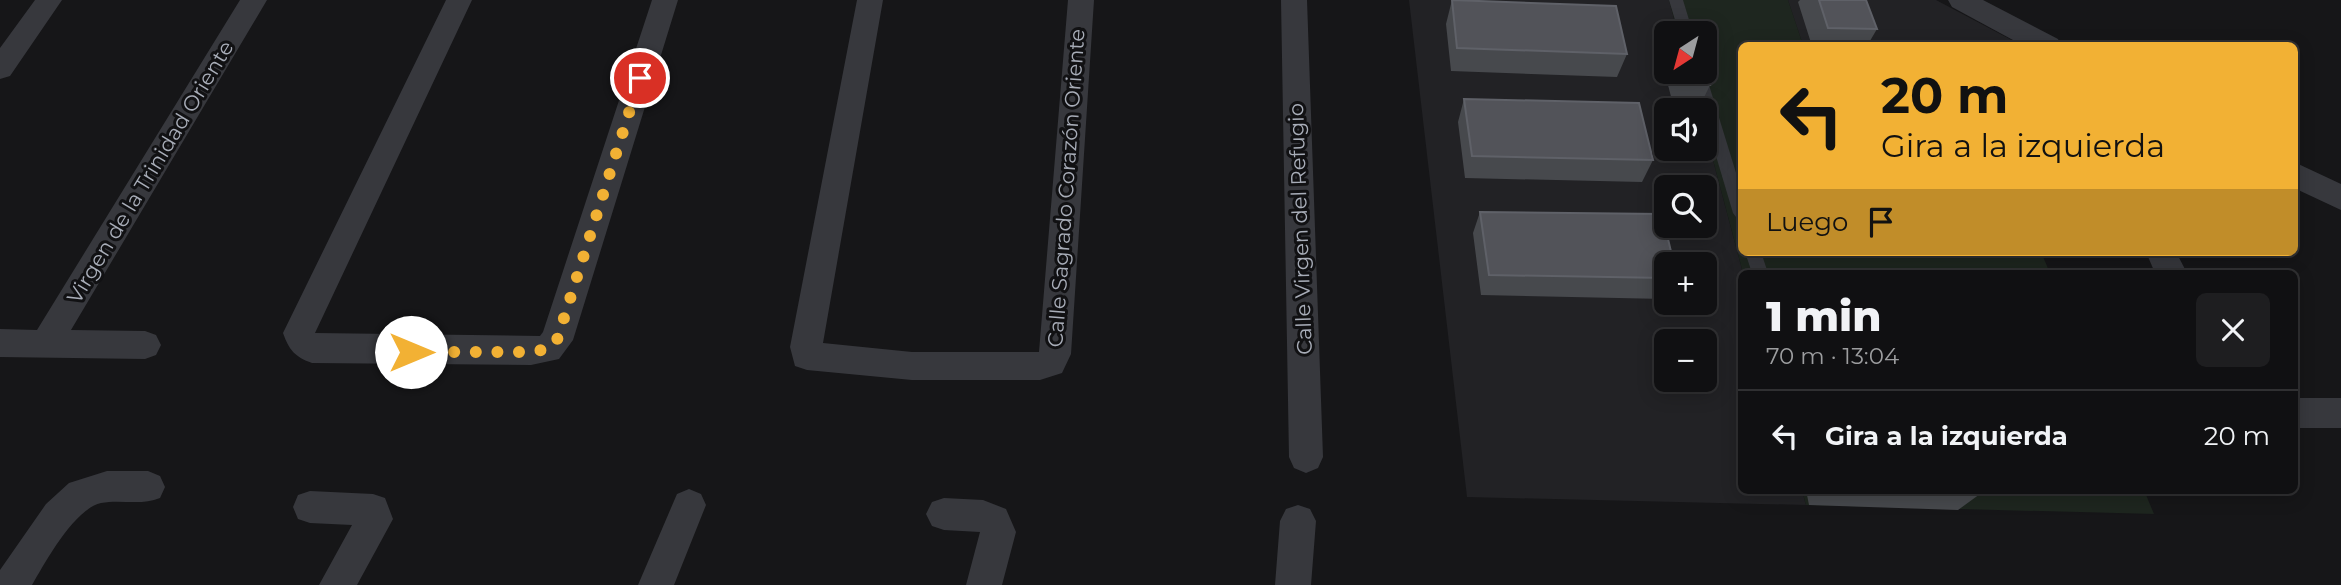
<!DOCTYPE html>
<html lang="es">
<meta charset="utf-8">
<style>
:root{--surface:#101012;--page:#1e1e20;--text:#f1f3f6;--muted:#9c9d9f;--line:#303032}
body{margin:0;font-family:Montserrat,sans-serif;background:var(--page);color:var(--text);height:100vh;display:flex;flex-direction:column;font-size:26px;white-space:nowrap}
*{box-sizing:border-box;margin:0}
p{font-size:23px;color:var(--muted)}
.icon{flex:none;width:38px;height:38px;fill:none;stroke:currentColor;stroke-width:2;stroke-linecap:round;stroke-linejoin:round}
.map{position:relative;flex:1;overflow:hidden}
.panel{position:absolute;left:1738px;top:270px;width:560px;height:224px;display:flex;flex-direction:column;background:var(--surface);border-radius:10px;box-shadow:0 4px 18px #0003,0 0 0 2px var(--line)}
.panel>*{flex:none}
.guide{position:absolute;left:1738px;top:42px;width:560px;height:214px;border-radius:10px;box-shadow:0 4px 18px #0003,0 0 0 2px var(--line);background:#f2b134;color:#111;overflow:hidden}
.needle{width:46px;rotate:216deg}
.controls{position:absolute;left:1654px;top:21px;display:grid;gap:14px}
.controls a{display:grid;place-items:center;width:63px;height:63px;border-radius:10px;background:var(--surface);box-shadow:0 4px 18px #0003,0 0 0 2px var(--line);font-size:35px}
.pin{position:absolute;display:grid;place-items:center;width:60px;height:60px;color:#fff;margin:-30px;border:4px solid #fff;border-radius:50%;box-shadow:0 2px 7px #0007}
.me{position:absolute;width:77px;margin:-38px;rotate:90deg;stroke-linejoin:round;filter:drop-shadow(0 0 5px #0008)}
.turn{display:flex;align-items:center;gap:24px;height:147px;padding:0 28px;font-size:32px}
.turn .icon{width:91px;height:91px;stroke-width:2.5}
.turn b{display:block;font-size:49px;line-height:60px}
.then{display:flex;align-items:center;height:66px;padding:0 28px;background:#0003;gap:14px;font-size:26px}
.round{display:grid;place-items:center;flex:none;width:74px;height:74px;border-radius:10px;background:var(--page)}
.overview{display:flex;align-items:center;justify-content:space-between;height:119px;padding:0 28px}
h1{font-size:42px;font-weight:800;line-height:52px}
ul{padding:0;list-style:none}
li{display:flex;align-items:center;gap:21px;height:91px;padding:0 28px;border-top:2px solid var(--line)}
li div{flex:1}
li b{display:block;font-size:26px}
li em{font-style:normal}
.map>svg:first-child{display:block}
</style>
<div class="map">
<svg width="2341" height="585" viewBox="0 0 2341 585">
<rect width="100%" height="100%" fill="#161618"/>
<path fill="#222225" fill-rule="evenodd" d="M 1409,0 L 1669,0 L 1678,33 L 1666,33 L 1666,72 L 1689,72 L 1699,110 L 1666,110 L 1666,149 L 1704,149 L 1705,130 L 1743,273 L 1741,273 L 1741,490 L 1802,490 L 1806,505 L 1467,497 ZM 1666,187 L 1704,187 L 1704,226 L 1666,226 ZM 1666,264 L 1704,264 L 1704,303 L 1666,303 ZM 1666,341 L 1704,341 L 1704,380 L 1666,380 Z
M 1788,0 L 1936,0 L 2021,45 L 1803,45 Z"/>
<path fill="#1e261f" d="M 1669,0 L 1788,0 L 1803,45 L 1741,46 L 1741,252 L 2041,252 L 2050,273 L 1743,273 L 1705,130 L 1704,110 L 1699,110 L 1689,72 L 1704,72 L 1704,33 L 1678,33 Z
M 1802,490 L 2144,490 L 2154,514 L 1806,505 Z"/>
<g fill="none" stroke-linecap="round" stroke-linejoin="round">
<path fill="#37383d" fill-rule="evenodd" d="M 1669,0 L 1683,0 L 1693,33 L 1679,33 Z
M 1691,72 L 1705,72 L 1741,189 L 1741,219 L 1736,217 L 1733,213 Z
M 1745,252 L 1761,252 L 1768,273 L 1752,273 Z"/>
<path fill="#37383d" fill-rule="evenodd" d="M 35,0 L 62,0 L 10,76 L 0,79 L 0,48 Z
M 240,0 L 267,0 L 71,330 L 145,331 L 156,335 L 161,345 L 156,355 L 145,359 L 0,357 L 0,329 L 37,330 Z
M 446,0 L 472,0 L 315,333 L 540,336 L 543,332 L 652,0 L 678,0 L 573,340 L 559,359 L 531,365 L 312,363 C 295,357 289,350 283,333 Z
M 857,0 L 883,0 L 823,343 L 912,352 L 1039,352 L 1068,0 L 1094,0 L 1071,354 L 1062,373 L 1040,380 L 912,380 L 807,370 L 795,366 L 790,347 Z
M 1281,0 L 1307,0 L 1323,457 L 1318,468 L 1306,473 L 1294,468 L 1289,457 Z
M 1948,0 L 1983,0 L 2058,39 L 2061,46 L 2024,46 L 1952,7 Z
M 2294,162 L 2341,184 L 2341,210 L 2294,188 Z
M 2146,252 L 2176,252 L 2187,273 L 2155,273 Z
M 2294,398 L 2341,398 L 2341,428 L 2294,428 Z
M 107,471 L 148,471 L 160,476 L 165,487 L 160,498 C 141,506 121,499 101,503 C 74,509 45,563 32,585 L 0,585 L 0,570 L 46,504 L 69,483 Z
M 689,489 L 701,494 L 706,505 L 674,585 L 638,585 L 677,494 Z
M 310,491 L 373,494 L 385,498 L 393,519 L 357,585 L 319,585 L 352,525 L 310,523 L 298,519 L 293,507 L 298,495 Z
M 944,498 L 983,500 L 1006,509 L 1016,532 L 1002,585 L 966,585 L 980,532 L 944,530 L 932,526 L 926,514 L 932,502 Z
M 1298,505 L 1310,509 L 1316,521 L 1311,585 L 1275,585 L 1280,521 L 1286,509 Z"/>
</g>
<path fill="#47494d" d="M 1452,0 L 1627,54 L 1617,77 L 1451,71 L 1446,24 Z
M 1800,0 L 1866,0 L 1877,29 L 1867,46 L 1812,46 L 1798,2 Z
M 1667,20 L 1695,33 L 1666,33 L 1666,72 L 1704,72 L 1710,85 L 1699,108 L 1674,108 L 1657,43 Z
M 1464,99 L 1653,160 L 1642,182 L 1465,178 L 1458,122 Z
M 1480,212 L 1666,264 L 1666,297 L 1665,299 L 1481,295 L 1473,233 Z
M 1806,490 L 1979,490 L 1980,494 L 1958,510 L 1809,505 Z"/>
<path fill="#525359" stroke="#5f6168" stroke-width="2" d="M 1452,0 L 1616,6 L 1627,54 L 1457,48 Z
M 1819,0 L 1866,0 L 1877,29 L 1828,28 Z
M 1667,20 L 1692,20 L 1695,33 L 1671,33 Z
M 1704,65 L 1710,85 L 1685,85 L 1681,72 L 1704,72 Z
M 1464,99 L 1639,103 L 1653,160 L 1472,156 Z
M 1480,212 L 1662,214 L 1674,264 L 1666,264 L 1666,278 L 1489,275 Z
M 1882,490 L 1979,490 L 1980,494 Z"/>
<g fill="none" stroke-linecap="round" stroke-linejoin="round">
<path stroke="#f2b134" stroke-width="12" stroke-dasharray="0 21.6" d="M 411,352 L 531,352 L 548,349 L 557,340 L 640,78"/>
</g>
<g text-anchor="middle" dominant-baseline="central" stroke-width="6" stroke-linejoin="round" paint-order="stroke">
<g font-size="21" fill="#a8adb8" stroke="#111113">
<text transform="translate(150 172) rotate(-59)">Virgen de la Trinidad Oriente</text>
<text transform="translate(1066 188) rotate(-86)">Calle Sagrado Corazón Oriente</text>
<text transform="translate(1300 229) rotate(-92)">Calle Virgen del Refugio</text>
</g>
</g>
</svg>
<div class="controls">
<a><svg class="needle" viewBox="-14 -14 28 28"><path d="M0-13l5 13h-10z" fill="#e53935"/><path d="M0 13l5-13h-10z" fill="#9c9d9f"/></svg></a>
<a><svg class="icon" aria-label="sound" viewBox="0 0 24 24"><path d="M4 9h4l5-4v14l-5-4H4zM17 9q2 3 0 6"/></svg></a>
<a><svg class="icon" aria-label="search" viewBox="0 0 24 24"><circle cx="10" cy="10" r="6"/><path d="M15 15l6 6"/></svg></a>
<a>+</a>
<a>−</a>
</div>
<div class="pin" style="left:640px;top:78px;background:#d93025"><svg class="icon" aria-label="arrive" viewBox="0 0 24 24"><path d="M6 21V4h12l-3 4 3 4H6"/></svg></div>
<svg class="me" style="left:411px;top:352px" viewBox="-20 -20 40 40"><circle r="19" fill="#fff"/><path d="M0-13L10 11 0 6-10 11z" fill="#f2b134"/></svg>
<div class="guide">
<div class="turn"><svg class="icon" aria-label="left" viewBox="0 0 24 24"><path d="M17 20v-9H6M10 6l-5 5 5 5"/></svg><div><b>20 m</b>Gira a la izquierda</div></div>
<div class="then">Luego<svg class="icon" aria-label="arrive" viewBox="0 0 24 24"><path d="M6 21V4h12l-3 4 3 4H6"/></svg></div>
</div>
<section class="panel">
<div class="overview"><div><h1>1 min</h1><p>70 m · 13:04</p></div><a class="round"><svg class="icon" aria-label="close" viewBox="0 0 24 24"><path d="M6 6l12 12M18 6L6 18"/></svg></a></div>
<ul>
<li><svg class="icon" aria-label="left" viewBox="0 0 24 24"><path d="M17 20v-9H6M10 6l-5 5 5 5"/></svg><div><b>Gira a la izquierda</b></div><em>20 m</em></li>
</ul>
</section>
</div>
